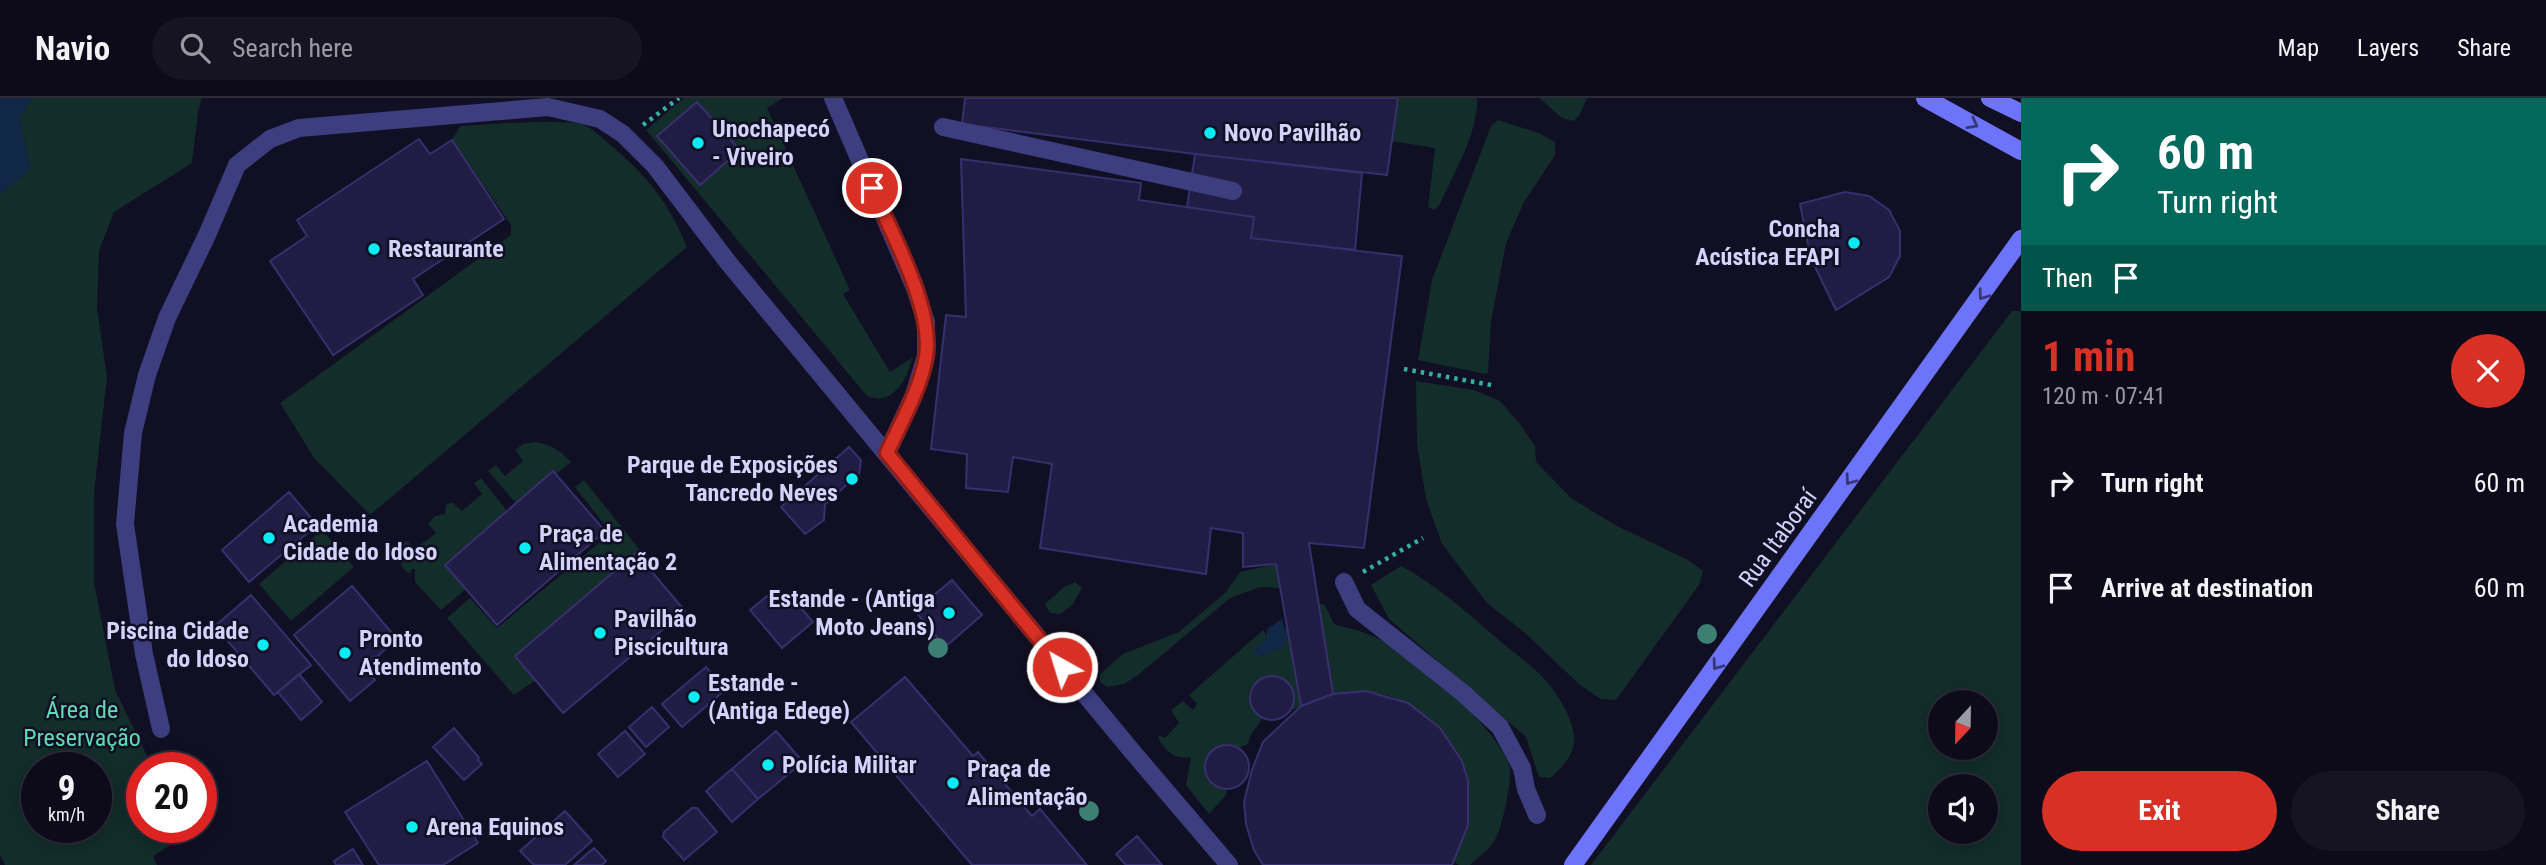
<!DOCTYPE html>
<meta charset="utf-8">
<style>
:root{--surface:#0d0b1a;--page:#161423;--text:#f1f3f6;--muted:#9a9ba2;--line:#2d2b39;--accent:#d93025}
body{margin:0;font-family:"Roboto Condensed",sans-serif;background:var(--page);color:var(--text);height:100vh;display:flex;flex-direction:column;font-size:26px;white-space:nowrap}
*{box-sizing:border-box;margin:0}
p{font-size:23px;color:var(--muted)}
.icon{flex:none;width:38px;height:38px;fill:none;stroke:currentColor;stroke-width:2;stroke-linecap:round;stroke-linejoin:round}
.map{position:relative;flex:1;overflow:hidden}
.drawer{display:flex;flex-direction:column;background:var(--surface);width:525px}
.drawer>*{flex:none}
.guide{background:#00695c;color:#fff;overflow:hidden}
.needle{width:46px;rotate:202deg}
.buttons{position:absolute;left:1928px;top:592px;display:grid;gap:14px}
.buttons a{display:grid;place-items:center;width:70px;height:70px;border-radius:50%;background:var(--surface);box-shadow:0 4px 18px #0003,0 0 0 2px var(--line);font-size:35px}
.speed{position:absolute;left:21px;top:654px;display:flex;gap:14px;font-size:35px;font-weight:700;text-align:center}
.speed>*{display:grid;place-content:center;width:91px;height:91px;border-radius:50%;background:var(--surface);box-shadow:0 4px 18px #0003,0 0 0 2px var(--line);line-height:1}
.speed small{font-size:18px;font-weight:400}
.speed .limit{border:10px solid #d22;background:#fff;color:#111}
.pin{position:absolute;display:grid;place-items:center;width:60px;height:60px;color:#fff;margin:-30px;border:4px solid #fff;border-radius:50%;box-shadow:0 2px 7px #0007}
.me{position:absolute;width:77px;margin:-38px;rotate:321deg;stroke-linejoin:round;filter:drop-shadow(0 0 5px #0008)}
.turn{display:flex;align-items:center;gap:24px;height:147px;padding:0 21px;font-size:32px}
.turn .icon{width:91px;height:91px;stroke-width:2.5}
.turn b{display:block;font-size:49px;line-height:60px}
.then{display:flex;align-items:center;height:66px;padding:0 21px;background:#0003;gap:14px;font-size:26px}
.round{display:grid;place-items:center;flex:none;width:74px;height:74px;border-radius:37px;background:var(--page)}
.summary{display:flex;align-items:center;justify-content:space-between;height:119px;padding:0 21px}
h1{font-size:42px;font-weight:700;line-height:52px;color:var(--accent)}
.primary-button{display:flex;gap:14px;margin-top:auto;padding:14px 21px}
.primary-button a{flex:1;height:80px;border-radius:42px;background:var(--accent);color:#fff;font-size:28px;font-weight:700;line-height:80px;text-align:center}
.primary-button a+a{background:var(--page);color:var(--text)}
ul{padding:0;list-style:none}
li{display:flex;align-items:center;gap:21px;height:105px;padding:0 21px}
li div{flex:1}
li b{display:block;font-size:26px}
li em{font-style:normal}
header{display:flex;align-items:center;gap:42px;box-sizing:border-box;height:98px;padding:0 35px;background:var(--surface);border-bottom:2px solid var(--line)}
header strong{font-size:33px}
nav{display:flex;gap:38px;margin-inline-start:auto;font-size:24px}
.search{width:490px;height:63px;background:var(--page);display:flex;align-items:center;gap:18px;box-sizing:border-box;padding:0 24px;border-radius:38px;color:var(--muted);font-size:26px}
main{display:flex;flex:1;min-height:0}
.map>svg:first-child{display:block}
</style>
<header>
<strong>Navio</strong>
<div class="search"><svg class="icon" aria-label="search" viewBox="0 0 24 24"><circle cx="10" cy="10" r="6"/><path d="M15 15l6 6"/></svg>Search here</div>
<nav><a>Map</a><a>Layers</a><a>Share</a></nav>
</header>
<main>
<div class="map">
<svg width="2021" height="767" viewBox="0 0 2021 767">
<rect width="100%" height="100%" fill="#110f23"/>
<path fill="#122d2a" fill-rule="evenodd" d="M 31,0 L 202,0 L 198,14 L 192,65 L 114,114 L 99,153 L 97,210 L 107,279 L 94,396 L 94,484 L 115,592 L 153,670 L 142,670 L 142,730 L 181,730 L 185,738 L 153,758 L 157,767 L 5,767 L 0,757 L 0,96 L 30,71 L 20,22 ZM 37,670 L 96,670 L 96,730 L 37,730 Z
M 684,0 L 783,0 L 767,10 L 850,192 L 843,196 L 890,274 L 912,260 C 908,280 893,309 867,298 L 646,32 Z
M 1398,0 L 1477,0 C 1478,36 1454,74 1440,106 L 1434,112 L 1428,109 L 1435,50 L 1392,43 Z
M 1539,0 L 1587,0 L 1580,16 L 1574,23 L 1562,20 Z
M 1498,22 L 1539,35 L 1555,44 L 1555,57 L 1524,104 L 1506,145 L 1491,224 L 1488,275 L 1485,276 L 1418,262 L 1432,182 L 1491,28 Z
M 506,25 C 523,25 570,22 583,27 C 593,30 601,39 609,46 C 646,76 669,105 687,149 L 370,417 L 314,360 L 280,305 L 511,137 L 511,127 L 452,42 L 460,28 Z
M 2012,213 L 2021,213 L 2021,767 L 1591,767 ZM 1941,604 L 1986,604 L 1986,649 L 1941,649 ZM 1941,688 L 1986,688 L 1986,733 L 1941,733 Z
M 1416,283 L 1474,292 L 1500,303 L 1520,326 L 1535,348 L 1536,364 L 1571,400 L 1617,428 L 1688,462 L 1703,473 L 1699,487 L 1616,602 L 1601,601 L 1580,587 L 1524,534 L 1487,505 L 1442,446 L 1426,401 L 1417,346 Z
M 534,344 C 549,345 561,353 571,364 L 556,376 L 553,373 L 516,405 L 488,373 L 496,367 L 505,378 L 523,363 L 515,352 L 523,346 Z
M 481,380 L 507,413 L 445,467 L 466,491 L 441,512 L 415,484 L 415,471 L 412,471 L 409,476 L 401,468 L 399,449 L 407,443 L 415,451 L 436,435 L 428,426 L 435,418 L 445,416 L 446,407 L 452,404 L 462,413 L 482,396 L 474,385 Z
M 584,382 L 640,452 L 515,558 L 536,582 L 514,597 L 447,520 L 470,500 L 497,530 L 611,435 L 575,389 Z
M 322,432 L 354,469 L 291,523 L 259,486 Z
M 1276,466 L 1280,490 L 1260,489 L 1230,500 L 1138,577 L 1124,586 L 1107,589 L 1100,584 L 1100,576 L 1123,556 L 1179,534 L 1226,494 L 1240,474 Z
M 1401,468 C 1437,487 1469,516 1499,542 C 1526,565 1549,578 1565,611 C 1581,642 1576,658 1550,680 L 1539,679 L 1526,639 L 1389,521 L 1371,487 Z
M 1075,484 L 1082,490 L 1073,506 L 1060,516 L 1051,515 L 1045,507 L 1046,505 L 1064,489 Z
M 1319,505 L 1325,507 L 1334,526 C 1347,530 1362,533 1375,539 C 1407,552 1507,637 1510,672 C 1511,686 1502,734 1493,745 C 1488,753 1477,760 1470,767 L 1459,767 L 1454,764 L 1468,727 L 1468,683 L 1462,663 L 1440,630 L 1408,605 L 1390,598 L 1366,593 L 1333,596 Z
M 1285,530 L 1287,530 L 1301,608 L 1290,613 C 1314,561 1215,574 1262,621 L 1250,638 L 1248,646 L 1239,650 C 1205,637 1191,684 1227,691 L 1226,697 L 1209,716 L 1186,687 L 1191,659 C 1174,662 1168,654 1158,641 L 1159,637 L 1165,640 L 1179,625 L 1171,612 L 1183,603 L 1193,612 L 1197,606 L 1189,597 L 1263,532 L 1267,539 L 1263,544 L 1261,559 L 1272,552 L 1279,551 L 1286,537 Z"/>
<path fill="#102846" d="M 0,0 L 31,0 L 20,22 L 30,71 L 0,96 Z
M 1282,521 L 1286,536 L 1284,548 L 1259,559 L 1253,551 L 1266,541 L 1267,531 Z"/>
<path fill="#211c43" stroke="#372f6e" stroke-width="2" d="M 965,0 L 1398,0 L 1387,77 L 1195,56 L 962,26 Z
M 697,4 L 740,52 L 700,87 L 657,38 Z
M 419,41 L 430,56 L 452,42 L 504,121 L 413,181 L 423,197 L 333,257 L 270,163 L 307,138 L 297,122 Z
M 1195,56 L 1362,75 L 1355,152 L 1251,140 L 1254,119 L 1187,109 Z
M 961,61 L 1141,85 L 1139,102 L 1254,119 L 1251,140 L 1402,158 L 1364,450 L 1309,445 L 1333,596 L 1301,608 L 1276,466 L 1243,469 L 1243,435 L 1211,430 L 1206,476 L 1040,450 L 1052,366 L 1013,359 L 1008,394 L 966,390 L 967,356 L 931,351 L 946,217 L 966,219 Z
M 1845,94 L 1869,98 L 1889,112 L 1900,133 L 1900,158 L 1889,179 L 1836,212 L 1811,161 L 1800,106 Z
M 849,349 L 861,362 L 859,376 L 825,406 L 824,422 L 805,436 L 781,409 Z
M 553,373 L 605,433 L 497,527 L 445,467 Z
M 289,394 L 317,427 L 249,484 L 222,452 Z
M 636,455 L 685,513 L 563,615 L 515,558 Z
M 952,482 L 982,517 L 945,549 L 915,513 Z
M 352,488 L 397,541 L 364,570 L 375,582 L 350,603 L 294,537 Z
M 788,495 L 813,524 L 782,550 L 750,512 L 767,498 L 774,507 Z
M 251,497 L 311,567 L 274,597 L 215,528 Z
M 706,569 L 725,592 L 682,629 L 662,606 Z
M 299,576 L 322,604 L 301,622 L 278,594 Z
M1250 600a22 22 0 1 1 44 0a22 22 0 1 1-44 0Z
M 905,579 L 973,658 L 978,654 L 1032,718 L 1040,711 L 1087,767 L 972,767 L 851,624 Z
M 1366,593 L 1408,605 L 1440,630 L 1462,663 L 1468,683 L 1468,727 L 1452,767 L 1263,767 L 1254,752 L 1246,726 L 1244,704 L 1252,672 L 1263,644 L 1301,608 L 1333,596 Z
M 652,609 L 669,629 L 646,649 L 629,629 Z
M 454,630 L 479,660 L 478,662 L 482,666 L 464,682 L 433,649 Z
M 625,633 L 645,656 L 618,679 L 598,656 Z
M 776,633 L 803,664 L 758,701 L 732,671 Z
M1205 669a22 22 0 1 1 44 0a22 22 0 1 1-44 0Z
M 427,663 L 478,745 L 443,767 L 379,767 L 345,714 Z
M 732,671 L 758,701 L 732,724 L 706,693 Z
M 692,710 L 697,710 L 717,734 L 684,762 L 663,739 L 664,734 Z
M 565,713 L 592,743 L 565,767 L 534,767 L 520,753 Z
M 1137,738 L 1162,767 L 1126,767 L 1116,756 Z
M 594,750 L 606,763 L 602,767 L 574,767 Z
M 353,751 L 363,767 L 336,767 L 334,763 Z"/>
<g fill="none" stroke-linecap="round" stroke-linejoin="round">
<path stroke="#33b0a0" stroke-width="4.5" stroke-dasharray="3.5 5" stroke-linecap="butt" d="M 643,27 L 679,0
M 1404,271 L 1491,287
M 1363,474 L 1423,440"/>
<path stroke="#3c3e80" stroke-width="18" d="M 833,0 L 915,190 L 926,224 L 926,258 L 914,297 L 887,355
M 943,29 L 1233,93
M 1344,484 L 1357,511 L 1463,595 L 1500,629 L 1522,670 L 1526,691 L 1537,717
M 161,631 L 144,556 L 125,426 L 133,335 L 147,277 L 167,220 L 207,137 L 237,67 L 270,41 L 299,30 L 548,9 L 600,21 L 623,36 L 655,68 L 727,163 L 1131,652 L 1229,767"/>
<path stroke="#6d74f9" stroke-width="18" d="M 1925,0 L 2021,53
M 1990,0 L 2021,15
M 1573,767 L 2021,141"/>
</g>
<g fill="#3d7f73">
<circle cx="1707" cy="536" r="10"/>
<circle cx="938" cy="550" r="10"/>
<circle cx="1089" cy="713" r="10"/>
</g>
<defs><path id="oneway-chevron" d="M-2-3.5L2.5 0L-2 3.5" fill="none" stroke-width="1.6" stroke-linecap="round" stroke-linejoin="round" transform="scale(1.75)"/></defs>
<g stroke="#363779">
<use href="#oneway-chevron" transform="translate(1973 26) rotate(29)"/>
<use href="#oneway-chevron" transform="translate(1983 197) rotate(126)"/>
<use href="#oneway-chevron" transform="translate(1850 382) rotate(126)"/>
<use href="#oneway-chevron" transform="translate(1717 567) rotate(126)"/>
</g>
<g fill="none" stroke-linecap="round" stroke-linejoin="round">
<g stroke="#8d1f18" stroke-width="18">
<path id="route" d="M 872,90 C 891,135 934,210 926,259 C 920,292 901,324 887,355 L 1062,569"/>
</g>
<use href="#route" stroke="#d93025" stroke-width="12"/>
</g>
<g fill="#09ebf2" stroke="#110f23" stroke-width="2.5">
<circle cx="1210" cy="35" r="7"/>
<circle cx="698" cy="45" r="7"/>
<circle cx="1854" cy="145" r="7"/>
<circle cx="374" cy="151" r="7"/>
<circle cx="852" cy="381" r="7"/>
<circle cx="269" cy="440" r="7"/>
<circle cx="525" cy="450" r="7"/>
<circle cx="949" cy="515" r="7"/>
<circle cx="600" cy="535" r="7"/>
<circle cx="263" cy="547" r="7"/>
<circle cx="345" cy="555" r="7"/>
<circle cx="694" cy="599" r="7"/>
<circle cx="768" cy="667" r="7"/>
<circle cx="953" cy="685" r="7"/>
<circle cx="412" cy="729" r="7"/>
</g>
<g text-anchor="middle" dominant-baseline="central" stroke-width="5" stroke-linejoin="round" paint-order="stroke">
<g font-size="24" font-weight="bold" fill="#d4d3fd" stroke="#110f23" text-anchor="start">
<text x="712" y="31">Unochapecó<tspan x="712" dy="28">- Viveiro</tspan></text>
<text x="1224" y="35">Novo Pavilhão</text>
<text x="1840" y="131" text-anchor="end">Concha<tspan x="1840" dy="28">Acústica EFAPI</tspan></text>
<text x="388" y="151">Restaurante</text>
<text x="838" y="367" text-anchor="end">Parque de Exposições<tspan x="838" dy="28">Tancredo Neves</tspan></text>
<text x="283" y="426">Academia<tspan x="283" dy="28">Cidade do Idoso</tspan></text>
<text x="539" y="436">Praça de<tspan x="539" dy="28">Alimentação 2</tspan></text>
<text x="935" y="501" text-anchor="end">Estande - (Antiga<tspan x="935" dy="28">Moto Jeans)</tspan></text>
<text x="614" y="521">Pavilhão<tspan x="614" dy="28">Piscicultura</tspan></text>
<text x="249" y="533" text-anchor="end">Piscina Cidade<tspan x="249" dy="28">do Idoso</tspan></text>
<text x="359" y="541">Pronto<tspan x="359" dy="28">Atendimento</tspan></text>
<text x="708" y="585">Estande -<tspan x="708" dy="28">(Antiga Edege)</tspan></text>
<text x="782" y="667">Polícia Militar</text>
<text x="967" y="671">Praça de<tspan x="967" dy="28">Alimentação</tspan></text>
<text x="426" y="729">Arena Equinos</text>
</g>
<g font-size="24" fill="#d4d3fd" stroke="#110f23">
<text transform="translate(1778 440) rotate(-54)">Rua Itaboraí</text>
</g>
<g font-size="24" fill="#61dbb4" stroke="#110f23">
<text x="82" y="612">Área de<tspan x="82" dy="28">Preservação</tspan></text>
</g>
</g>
</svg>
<div class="buttons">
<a><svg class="needle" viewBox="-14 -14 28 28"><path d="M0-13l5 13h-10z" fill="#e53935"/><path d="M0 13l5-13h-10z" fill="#9a9ba2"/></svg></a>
<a><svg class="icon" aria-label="sound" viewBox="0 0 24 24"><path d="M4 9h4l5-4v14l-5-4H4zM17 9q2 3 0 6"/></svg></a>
</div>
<div class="speed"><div>9<small>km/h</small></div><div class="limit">20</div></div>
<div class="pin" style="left:872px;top:90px;background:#d93025"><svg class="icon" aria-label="arrive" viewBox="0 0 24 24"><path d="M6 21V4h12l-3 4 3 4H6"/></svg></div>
<svg class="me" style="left:1062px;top:569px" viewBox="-20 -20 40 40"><circle r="17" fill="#d93025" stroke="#fff" stroke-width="3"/><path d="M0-11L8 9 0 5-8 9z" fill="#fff"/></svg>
</div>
<section class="drawer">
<div class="guide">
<div class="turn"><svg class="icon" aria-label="right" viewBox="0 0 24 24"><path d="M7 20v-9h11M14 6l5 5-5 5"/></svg><div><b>60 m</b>Turn right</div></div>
<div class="then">Then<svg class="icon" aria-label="arrive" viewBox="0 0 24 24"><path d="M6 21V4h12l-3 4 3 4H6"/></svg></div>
</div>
<div class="summary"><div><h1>1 min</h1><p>120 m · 07:41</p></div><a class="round" style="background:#d93025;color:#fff"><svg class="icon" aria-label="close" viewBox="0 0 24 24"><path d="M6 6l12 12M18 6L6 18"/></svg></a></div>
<ul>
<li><svg class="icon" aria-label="right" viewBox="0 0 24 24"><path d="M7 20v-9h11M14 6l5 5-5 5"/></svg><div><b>Turn right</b></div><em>60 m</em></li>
<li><svg class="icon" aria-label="arrive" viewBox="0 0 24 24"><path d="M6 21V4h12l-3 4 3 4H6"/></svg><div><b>Arrive at destination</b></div><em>60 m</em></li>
</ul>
<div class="primary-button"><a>Exit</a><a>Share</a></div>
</section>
</main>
